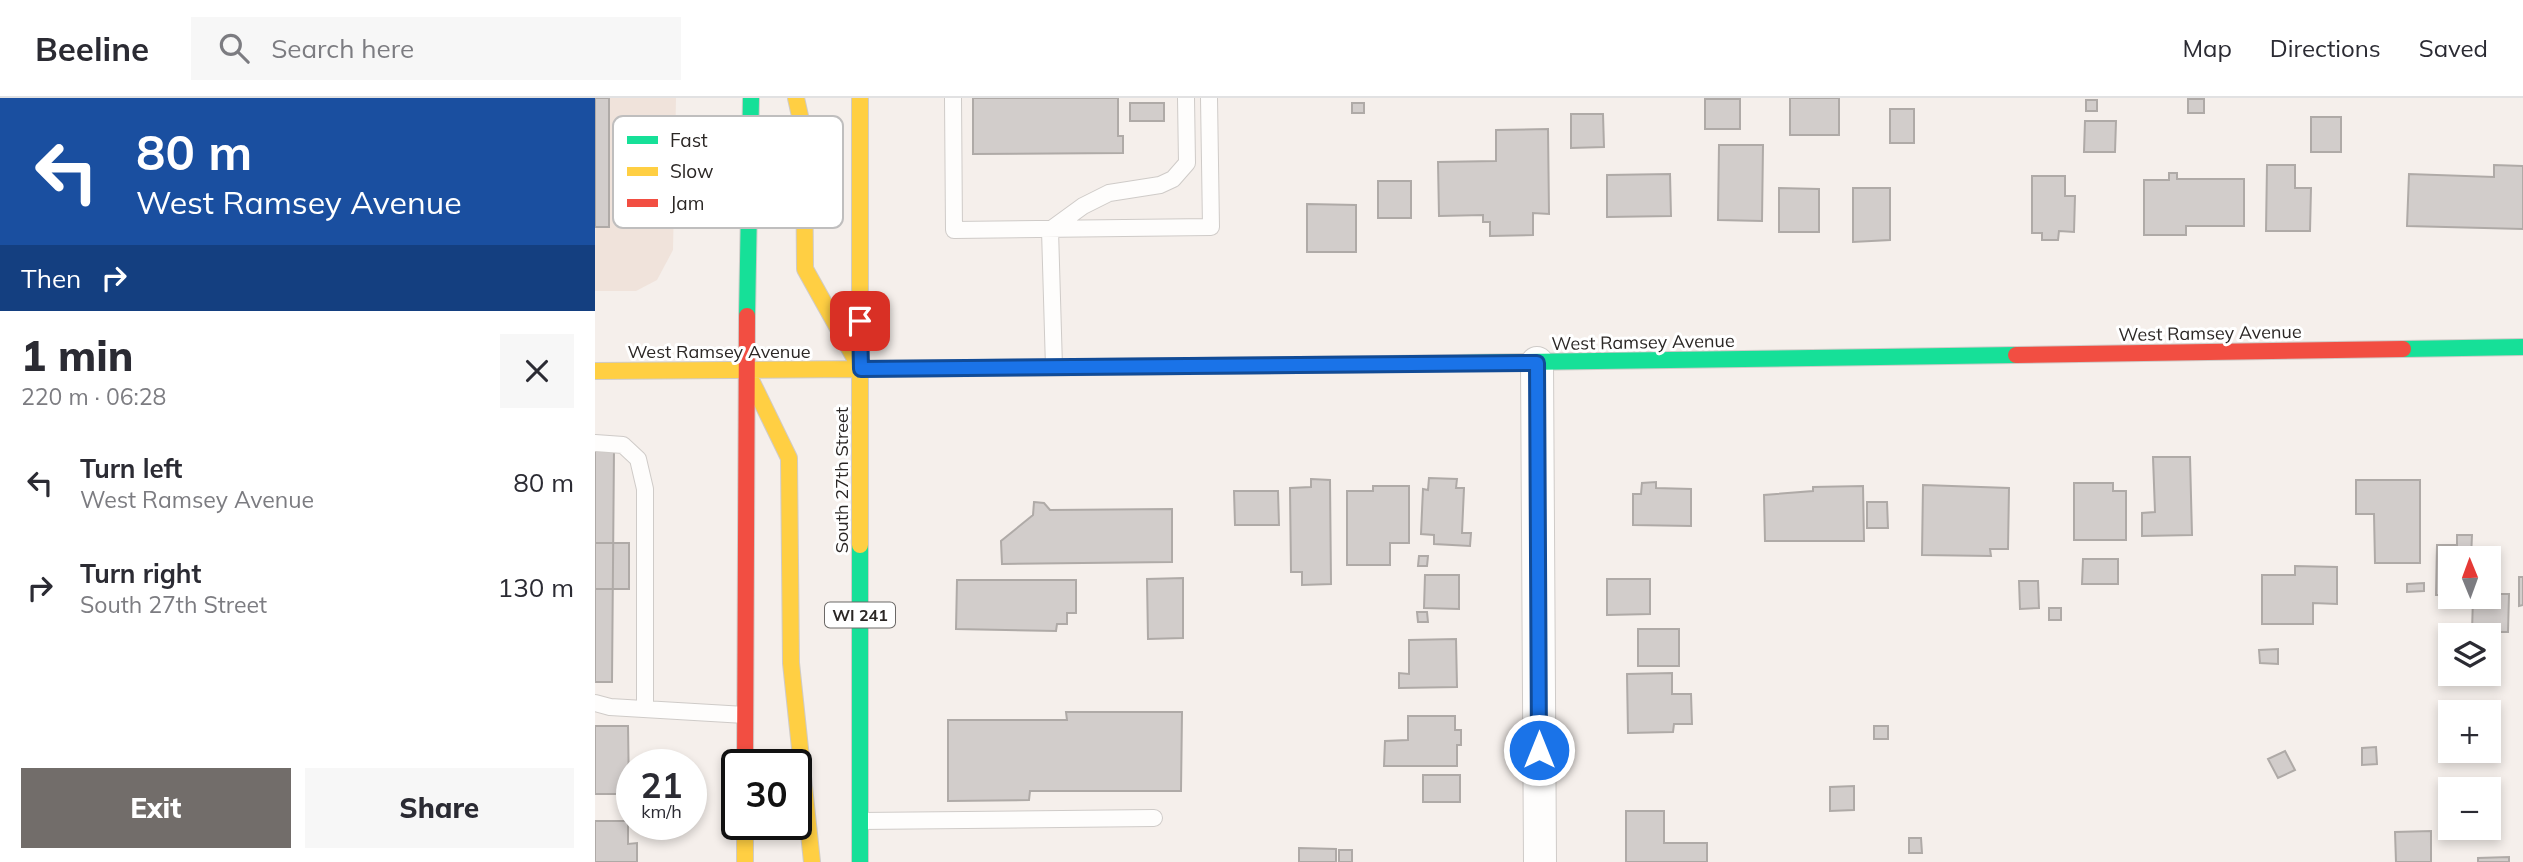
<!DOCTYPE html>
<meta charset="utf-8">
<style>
:root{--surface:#fff;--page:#f7f7f7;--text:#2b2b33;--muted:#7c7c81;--line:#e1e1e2;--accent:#726d6a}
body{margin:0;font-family:Mulish,sans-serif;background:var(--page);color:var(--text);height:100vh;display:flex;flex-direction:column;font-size:26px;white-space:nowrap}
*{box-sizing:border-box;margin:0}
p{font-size:23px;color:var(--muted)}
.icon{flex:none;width:38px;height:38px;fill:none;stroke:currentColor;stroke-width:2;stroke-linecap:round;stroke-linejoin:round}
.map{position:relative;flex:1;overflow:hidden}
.side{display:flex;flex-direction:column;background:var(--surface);width:595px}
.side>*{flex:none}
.top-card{background:#1a4fa0;color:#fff;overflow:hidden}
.needle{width:46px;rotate:359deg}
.buttons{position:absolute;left:1843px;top:448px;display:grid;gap:14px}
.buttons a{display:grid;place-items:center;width:63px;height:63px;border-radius:0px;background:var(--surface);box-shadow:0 4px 10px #0003;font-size:35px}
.speed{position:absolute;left:21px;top:651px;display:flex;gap:14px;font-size:35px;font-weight:700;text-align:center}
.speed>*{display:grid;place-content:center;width:91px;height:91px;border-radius:50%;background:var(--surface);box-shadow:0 4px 10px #0003;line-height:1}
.speed small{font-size:18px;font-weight:400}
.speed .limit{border:4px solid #111;border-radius:10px;background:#fff;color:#111}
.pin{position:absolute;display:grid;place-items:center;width:60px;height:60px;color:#fff;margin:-30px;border-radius:14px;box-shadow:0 4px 10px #0006}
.me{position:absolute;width:77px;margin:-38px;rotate:0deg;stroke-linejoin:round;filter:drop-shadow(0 0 5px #0008)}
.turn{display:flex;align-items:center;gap:24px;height:147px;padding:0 21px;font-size:32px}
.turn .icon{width:91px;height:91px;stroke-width:2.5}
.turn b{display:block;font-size:49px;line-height:60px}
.then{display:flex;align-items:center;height:66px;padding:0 21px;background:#0003;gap:14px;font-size:26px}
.round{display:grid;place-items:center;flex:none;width:74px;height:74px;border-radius:0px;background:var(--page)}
.head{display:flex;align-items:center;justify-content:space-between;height:119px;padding:0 21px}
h1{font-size:42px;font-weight:800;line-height:52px}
.primary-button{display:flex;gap:14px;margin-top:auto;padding:14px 21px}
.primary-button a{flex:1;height:80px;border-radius:0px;background:var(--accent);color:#fff;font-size:28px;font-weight:800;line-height:80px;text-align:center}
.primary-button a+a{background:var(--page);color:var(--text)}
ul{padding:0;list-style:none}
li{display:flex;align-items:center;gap:21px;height:105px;padding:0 21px}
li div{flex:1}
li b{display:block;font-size:26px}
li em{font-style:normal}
header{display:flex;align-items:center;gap:42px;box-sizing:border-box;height:98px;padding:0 35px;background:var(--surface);border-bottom:2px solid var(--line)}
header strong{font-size:33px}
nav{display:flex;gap:38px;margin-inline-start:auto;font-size:24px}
.search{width:490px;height:63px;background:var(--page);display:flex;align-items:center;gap:18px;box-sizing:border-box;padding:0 24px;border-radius:0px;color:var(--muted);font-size:26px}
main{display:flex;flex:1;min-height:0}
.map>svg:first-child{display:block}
</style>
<header>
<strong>Beeline</strong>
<div class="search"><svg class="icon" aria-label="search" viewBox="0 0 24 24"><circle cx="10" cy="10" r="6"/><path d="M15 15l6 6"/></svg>Search here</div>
<nav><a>Map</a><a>Directions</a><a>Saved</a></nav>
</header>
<main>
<section class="side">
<div class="top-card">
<div class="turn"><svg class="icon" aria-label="left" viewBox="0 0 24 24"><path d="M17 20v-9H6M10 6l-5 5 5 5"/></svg><div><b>80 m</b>West Ramsey Avenue</div></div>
<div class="then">Then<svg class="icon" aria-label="right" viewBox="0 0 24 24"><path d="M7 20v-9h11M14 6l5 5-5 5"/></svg></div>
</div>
<div class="head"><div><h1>1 min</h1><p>220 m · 06:28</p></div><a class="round"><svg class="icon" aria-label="close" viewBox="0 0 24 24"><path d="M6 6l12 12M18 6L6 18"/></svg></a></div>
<ul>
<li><svg class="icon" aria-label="left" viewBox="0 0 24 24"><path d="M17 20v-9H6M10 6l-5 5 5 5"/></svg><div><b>Turn left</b><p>West Ramsey Avenue</p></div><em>80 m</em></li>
<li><svg class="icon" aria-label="right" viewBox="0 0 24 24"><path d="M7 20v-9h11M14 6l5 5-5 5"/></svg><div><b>Turn right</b><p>South 27th Street</p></div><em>130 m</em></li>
</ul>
<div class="primary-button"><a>Exit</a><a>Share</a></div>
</section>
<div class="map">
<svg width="1928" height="764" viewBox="0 0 1928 764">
<rect width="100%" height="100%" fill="#f5efeb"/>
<path fill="#f0e3db" d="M 0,0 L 81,0 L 78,152 L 62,182 L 41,193 L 0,193 Z"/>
<path fill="#d2cdcb" stroke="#afaaa7" stroke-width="2" d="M 0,0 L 14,0 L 14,129 L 0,129 Z
M 378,0 L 523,0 L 523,38 L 528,38 L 528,55 L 378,56 Z
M 1195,0 L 1244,0 L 1244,37 L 1195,37 Z
M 1110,1 L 1145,1 L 1145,31 L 1110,31 Z
M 1593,1 L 1609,1 L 1609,15 L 1593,15 Z
M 1491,2 L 1502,2 L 1502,13 L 1491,13 Z
M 535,5 L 569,5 L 569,23 L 535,23 Z
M 757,5 L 769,5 L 769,15 L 757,15 Z
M 1295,11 L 1319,11 L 1319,45 L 1295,45 Z
M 976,16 L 1008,16 L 1009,49 L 976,50 Z
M 1716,19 L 1746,19 L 1746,54 L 1716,54 Z
M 1490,23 L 1521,23 L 1520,54 L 1489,54 Z
M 953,31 L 954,116 L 938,115 L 938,137 L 895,138 L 895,124 L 888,124 L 888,117 L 844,118 L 843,64 L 901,63 L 901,32 Z
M 1124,47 L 1168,47 L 1167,123 L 1123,122 Z
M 1672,67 L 1700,67 L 1700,90 L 1716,90 L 1715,133 L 1671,133 Z
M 1899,67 L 1928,68 L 1928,131 L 1812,128 L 1814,76 L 1899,79 Z
M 1574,75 L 1582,75 L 1582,81 L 1649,81 L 1649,128 L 1591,128 L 1591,137 L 1549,137 L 1549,82 L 1574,82 Z
M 1075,76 L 1076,118 L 1012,119 L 1012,77 Z
M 1437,78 L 1470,78 L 1470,98 L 1480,98 L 1479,134 L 1464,133 L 1463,142 L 1447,142 L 1447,135 L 1437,135 Z
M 783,83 L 816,83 L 816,120 L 783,120 Z
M 1184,90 L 1224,91 L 1224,134 L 1184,134 Z
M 1258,90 L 1295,90 L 1295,142 L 1258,144 Z
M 712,106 L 761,107 L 761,154 L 712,154 Z
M 0,351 L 19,351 L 17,584 L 0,584 Z
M 1558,359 L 1595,359 L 1597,437 L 1547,438 L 1547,415 L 1560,414 Z
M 834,380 L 862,381 L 861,390 L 869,390 L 867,435 L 876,435 L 875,448 L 839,446 L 839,437 L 826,436 L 828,391 L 833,392 Z
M 716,381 L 735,382 L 736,486 L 707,487 L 707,474 L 696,474 L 695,390 L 716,389 Z
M 1761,382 L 1825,382 L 1825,465 L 1780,465 L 1779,416 L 1761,416 Z
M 1061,384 L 1061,390 L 1096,391 L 1096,428 L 1038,427 L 1038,396 L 1046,396 L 1047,385 Z
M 1479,385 L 1518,385 L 1518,393 L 1531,393 L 1531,442 L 1479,442 Z
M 1328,387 L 1414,390 L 1413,451 L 1395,451 L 1396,458 L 1327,457 Z
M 778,388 L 814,388 L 814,445 L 795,445 L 795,467 L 752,467 L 752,393 L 778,393 Z
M 1268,388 L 1269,443 L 1170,443 L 1169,397 L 1218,393 L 1218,389 Z
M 639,393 L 683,393 L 684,427 L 640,427 Z
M 439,404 L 449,405 L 455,412 L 577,411 L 577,464 L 407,466 L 406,443 L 438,417 Z
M 1272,404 L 1292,404 L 1293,430 L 1272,430 Z
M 1862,437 L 1877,437 L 1876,460 L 1855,460 L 1855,497 L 1841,497 L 1842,447 L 1862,447 Z
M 0,445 L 34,445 L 34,491 L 0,491 Z
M 824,458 L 833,458 L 832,468 L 823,468 Z
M 1488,461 L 1523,461 L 1523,486 L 1487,486 Z
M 1700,468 L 1742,469 L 1742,506 L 1718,505 L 1718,526 L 1667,526 L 1667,477 L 1700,477 Z
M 830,477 L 864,477 L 864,511 L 829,510 Z
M 1924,479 L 1928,479 L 1928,507 L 1924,508 Z
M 588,480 L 588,540 L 553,541 L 552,481 Z
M 1012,481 L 1055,481 L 1055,516 L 1012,517 Z
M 362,482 L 481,482 L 481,515 L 472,515 L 472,526 L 462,526 L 461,533 L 361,531 Z
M 1424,483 L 1443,483 L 1444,510 L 1425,511 Z
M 1829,485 L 1829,493 L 1812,494 L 1812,486 Z
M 1894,496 L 1914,496 L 1913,534 L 1877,534 L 1878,499 L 1894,499 Z
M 1454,510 L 1466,510 L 1466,522 L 1454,522 Z
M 822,514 L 832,514 L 833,524 L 823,524 Z
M 1043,531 L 1084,531 L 1084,568 L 1043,568 Z
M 861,541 L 862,589 L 804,590 L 804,575 L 814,576 L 814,542 Z
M 1683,551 L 1683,566 L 1665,565 L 1664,552 Z
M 1077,575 L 1077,596 L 1096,596 L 1097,626 L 1079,626 L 1078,634 L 1033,635 L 1032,576 Z
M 471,614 L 587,614 L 586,693 L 435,693 L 434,702 L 353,703 L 353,622 L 472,622 Z
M 813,618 L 860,618 L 860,632 L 866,632 L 866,647 L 862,647 L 862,668 L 789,668 L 790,643 L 813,642 Z
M 0,628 L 33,628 L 34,696 L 0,696 Z
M 1279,628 L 1293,628 L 1293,641 L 1279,641 Z
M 1781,649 L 1782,666 L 1767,667 L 1767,650 Z
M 1690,653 L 1700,672 L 1683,680 L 1673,661 Z
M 828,677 L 865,677 L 865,704 L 828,704 Z
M 1259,688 L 1259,712 L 1235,713 L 1235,689 Z
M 1031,713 L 1069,713 L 1069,745 L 1112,745 L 1112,764 L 1031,764 Z
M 0,723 L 33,723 L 33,746 L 42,745 L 42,764 L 0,764 Z
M 1836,733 L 1836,764 L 1801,764 L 1800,734 Z
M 1314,740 L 1326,740 L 1327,755 L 1314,755 Z
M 704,750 L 741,751 L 741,764 L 704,764 Z
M 744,752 L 757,752 L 757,764 L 744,764 Z
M 1914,759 L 1914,764 L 1883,764 L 1883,760 Z"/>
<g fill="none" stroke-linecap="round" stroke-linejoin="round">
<g stroke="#cfcbc8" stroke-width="18">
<path id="lane" d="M 358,0 L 359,132 L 616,129 L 614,0
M 459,269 L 455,132 L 488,108 L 514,95 L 565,87 L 578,81 L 592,65 L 591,0
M 0,345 L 28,347 L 43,361 L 50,391 L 50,611
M 0,605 L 15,609 L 150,617
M 265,723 L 559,720"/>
</g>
<g stroke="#cfcbc8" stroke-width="34">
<path id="street" d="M 942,265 L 945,764"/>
</g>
<g stroke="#cfcbc8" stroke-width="18">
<path id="fast" d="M 152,218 L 156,0
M 1808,251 L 1928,249
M 793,266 L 1421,257
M 265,447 L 265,764"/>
</g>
<g stroke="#cfcbc8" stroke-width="18">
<path id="slow" d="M 201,0 L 209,36 L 210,171 L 263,266
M 265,0 L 265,447
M 0,273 L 383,270
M 155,280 L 194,360 L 196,565 L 217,764
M 150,726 L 150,764"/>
</g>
<g stroke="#cfcbc8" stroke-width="18">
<path id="jam" d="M 1421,257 L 1808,251
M 383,270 L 793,266
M 150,667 L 152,218"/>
</g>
<use href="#lane" stroke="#fefdfc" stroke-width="16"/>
<use href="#street" stroke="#fefdfc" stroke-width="32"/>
<use href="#fast" stroke="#16e098" stroke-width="16"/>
<use href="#slow" stroke="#ffcf43" stroke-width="16"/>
<use href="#jam" stroke="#f24e42" stroke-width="16"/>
</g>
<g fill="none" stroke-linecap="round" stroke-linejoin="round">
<g stroke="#114b97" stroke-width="18">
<path id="route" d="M 265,223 L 266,271 L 942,265 L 944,652"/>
</g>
<use href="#route" stroke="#1a73e8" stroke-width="12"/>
</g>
<g text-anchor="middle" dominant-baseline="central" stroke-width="6" stroke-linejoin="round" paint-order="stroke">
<rect fill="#fff" stroke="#6b6866" stroke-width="2" x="230" y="504.5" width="70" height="25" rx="5"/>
<g font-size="16" font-weight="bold" fill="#2b2725">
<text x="265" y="517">WI 241</text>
</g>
<g font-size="18" fill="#2b2725" stroke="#fff">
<text transform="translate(1615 235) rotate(-1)">West Ramsey Avenue</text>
<text transform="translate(1048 244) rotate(-1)">West Ramsey Avenue</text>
<text x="124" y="253">West Ramsey Avenue</text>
<text transform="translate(246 382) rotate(-90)">South 27th Street</text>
</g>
</g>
<rect x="18" y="18" width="230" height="112" rx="10" fill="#fff" stroke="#bfbebe" stroke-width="2"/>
<rect x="32" y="38" width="31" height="8" fill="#16e098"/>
<rect x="32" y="69" width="31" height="9" fill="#ffcf43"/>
<rect x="32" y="101" width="31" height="8" fill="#f24e42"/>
<g font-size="19" fill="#2b2725">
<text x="75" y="49">Fast</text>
<text x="75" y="80">Slow</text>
<text x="75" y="112">Jam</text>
</g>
</svg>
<div class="buttons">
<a><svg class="needle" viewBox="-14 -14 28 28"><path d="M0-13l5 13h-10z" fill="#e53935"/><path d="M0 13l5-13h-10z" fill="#7c7c81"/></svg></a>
<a><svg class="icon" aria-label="layers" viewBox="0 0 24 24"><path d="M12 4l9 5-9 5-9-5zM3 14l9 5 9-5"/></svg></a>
<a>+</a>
<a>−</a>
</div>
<div class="speed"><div>21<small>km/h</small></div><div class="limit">30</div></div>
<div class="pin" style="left:265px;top:223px;background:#d93025"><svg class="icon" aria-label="arrive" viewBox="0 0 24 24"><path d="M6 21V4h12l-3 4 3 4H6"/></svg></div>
<svg class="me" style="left:944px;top:652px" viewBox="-20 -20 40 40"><circle r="17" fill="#1a73e8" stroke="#fff" stroke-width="3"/><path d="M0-11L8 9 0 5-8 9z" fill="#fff"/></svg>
</div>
</main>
